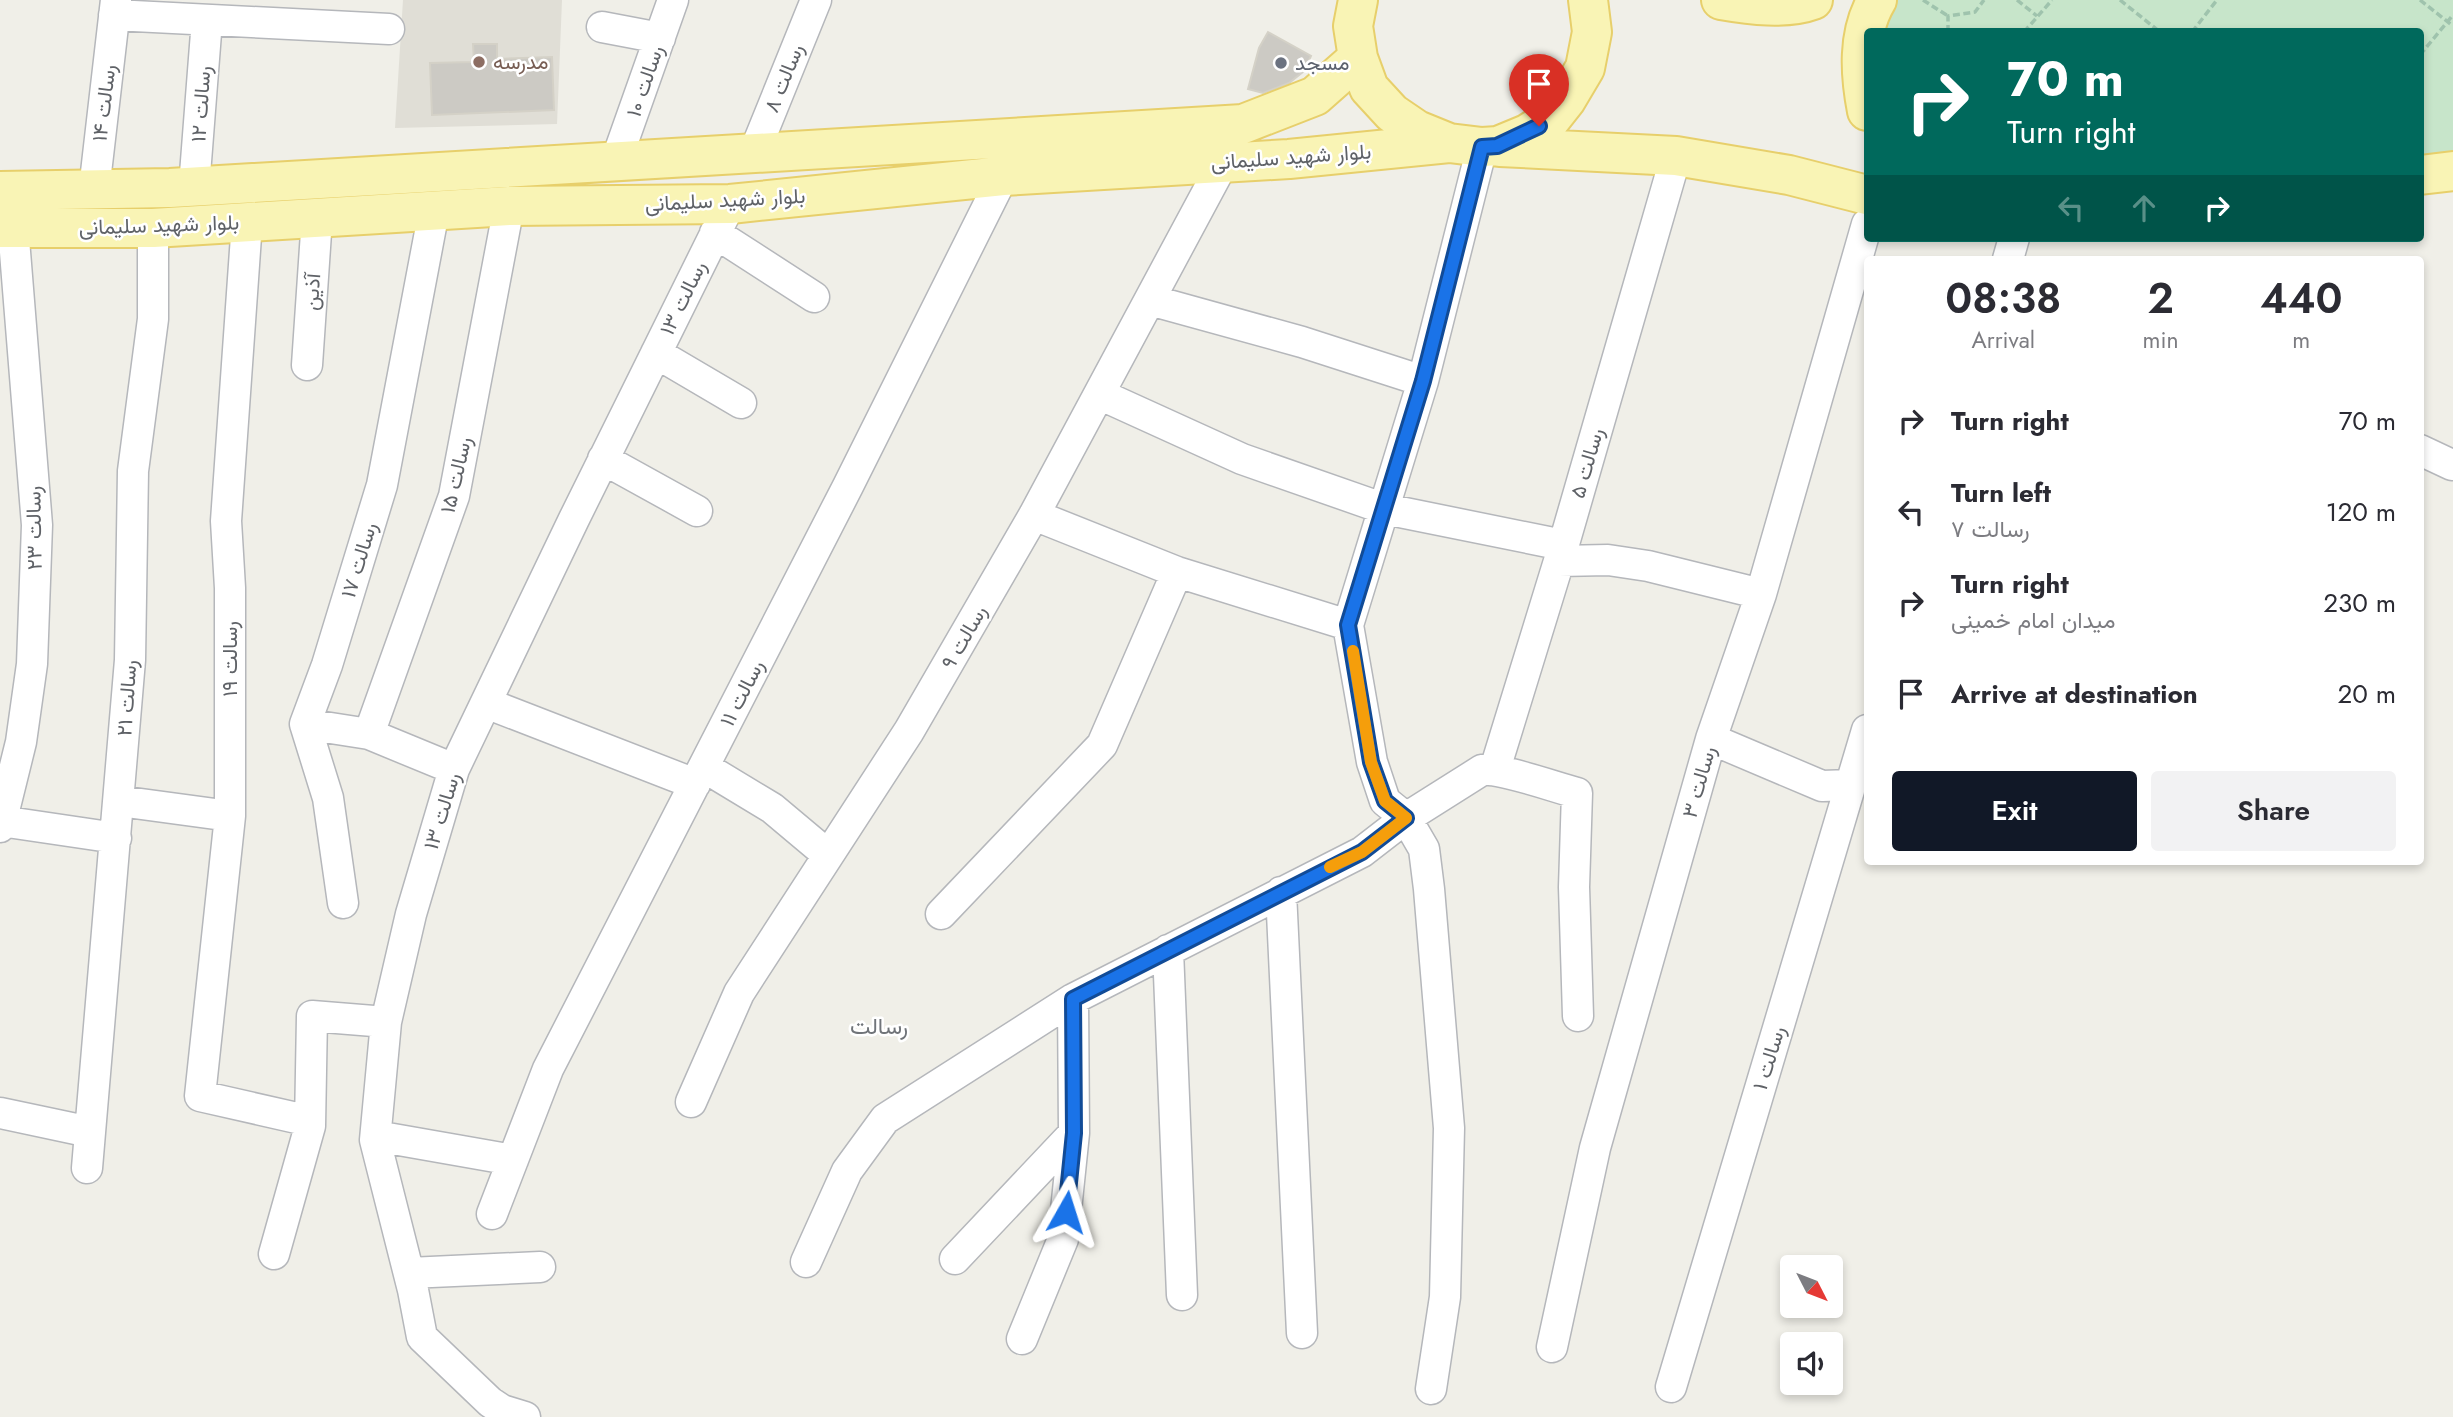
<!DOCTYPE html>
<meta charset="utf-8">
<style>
:root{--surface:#fff;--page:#f2f2f3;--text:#2b2b33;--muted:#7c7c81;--accent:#111827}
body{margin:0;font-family:Jost,Vazirmatn,sans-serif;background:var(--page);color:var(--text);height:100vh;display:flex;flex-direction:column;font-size:26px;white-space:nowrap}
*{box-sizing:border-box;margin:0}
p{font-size:23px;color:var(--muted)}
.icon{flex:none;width:38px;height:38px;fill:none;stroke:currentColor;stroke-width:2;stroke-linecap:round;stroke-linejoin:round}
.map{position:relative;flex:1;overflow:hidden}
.drawer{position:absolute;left:1864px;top:256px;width:560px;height:609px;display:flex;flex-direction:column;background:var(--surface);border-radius:7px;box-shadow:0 4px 10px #0003}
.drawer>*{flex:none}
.banner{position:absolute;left:1864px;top:28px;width:560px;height:214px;border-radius:7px;box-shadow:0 4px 10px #0003;background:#00695c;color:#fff;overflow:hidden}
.needle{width:46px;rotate:132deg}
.buttons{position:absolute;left:1780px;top:1255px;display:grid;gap:14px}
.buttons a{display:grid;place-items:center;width:63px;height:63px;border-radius:7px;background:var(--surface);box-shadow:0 4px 10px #0003;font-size:35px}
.pin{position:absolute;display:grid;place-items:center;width:60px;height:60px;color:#fff;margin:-72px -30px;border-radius:50% 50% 50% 0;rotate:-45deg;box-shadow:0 0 7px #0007}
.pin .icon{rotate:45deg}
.me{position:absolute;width:77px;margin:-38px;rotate:6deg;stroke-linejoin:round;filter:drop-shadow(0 0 5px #0008)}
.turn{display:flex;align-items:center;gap:24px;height:147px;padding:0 28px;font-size:32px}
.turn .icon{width:91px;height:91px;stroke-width:2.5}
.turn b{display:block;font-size:49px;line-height:60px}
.lanes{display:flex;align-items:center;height:66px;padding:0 28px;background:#0003;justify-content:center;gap:35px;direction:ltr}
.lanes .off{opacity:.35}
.eta{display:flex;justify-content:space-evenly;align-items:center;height:119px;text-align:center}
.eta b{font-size:42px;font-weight:600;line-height:49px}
.cta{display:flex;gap:14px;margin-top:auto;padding:14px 28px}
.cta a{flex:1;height:80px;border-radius:7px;background:var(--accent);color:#fff;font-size:28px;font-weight:600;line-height:80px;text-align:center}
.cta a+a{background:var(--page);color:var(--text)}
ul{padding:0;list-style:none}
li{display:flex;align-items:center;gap:21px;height:91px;padding:0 28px}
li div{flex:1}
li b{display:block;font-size:26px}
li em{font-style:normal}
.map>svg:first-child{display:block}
</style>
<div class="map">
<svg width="2453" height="1417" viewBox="0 0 2453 1417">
<rect width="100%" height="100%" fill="#f0efe8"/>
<path fill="#e0ded6" d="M 403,0 L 562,0 L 557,124 L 395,128 Z"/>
<path fill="#c7e5ca" d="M 1889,0 L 2453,0 L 2453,157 L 2420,160 L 2420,32 L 1875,32 Z"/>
<path fill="#cccac4" stroke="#d4d1c7" stroke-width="2" d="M 1268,32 L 1311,56 L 1304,71 L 1289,83 L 1263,93 L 1248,89 L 1259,48 Z
M 473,44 L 497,44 L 497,59 L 552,57 L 554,110 L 432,115 L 430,63 L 474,62 Z"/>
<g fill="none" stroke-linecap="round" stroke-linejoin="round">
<g stroke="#b5b7bb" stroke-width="33">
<path id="minor" d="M 114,15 L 389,29
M 602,27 L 660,38
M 754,153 L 816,0
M 616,161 L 673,0
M 194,187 L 207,20
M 94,190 L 116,0
M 247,222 L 226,521 L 230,588 L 230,816 L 200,1096 L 310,1121
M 715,233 L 814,297
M 2008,259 L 2014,238
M 1150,300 L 1302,342 L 1423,381
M 656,353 L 741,403
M 307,365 L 317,218
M 1099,394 L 1242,459 L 1385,509 L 1563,545
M 2420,450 L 2452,465
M 603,459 L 697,511
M 1034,515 L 1177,572 L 1348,625
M 1559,561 L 1608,560 L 1648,566 L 1761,594
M 486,703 L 695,784
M 305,724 L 369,734 L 454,769
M 369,734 L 454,496 L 509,206
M 1711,739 L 1822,786 L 1851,785
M 704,767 L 772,808 L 828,855
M 1495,769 L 1559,561 L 1676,156
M 119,801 L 230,816
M 1,821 L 116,838
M 0,827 L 21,742 L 32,664 L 37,525 L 13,227
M 1281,892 L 1302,1333
M 343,903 L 328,798 L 305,724 L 327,665 L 382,485 L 434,211
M 941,914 L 1102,745 L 1177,572
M 1168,950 L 1182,1295
M 691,1102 L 739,993 L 909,731 L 1034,515 L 1223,163
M 0,1113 L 90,1132
M 376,1136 L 513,1160
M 87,1168 L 130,660 L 133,471 L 153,319 L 153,228
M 492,1214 L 548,1069 L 848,486 L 1003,176
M 274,1254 L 310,1126 L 312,1016 L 386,1022
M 955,1259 L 1074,1133
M 806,1262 L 847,1171 L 885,1119 L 1073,999 L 1362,852 L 1406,818 L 1482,770 C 1502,768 1554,787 1577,793 L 1574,887 L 1578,1016
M 409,1273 L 540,1267
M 1022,1339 L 1063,1239 L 1074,1133 L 1073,999
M 1552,1347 L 1595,1148 L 1711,739 L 1761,594 L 1867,224
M 1671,1387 L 1867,730
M 1431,1389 L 1445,1297 L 1449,1128 L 1429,889 L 1424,849 L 1406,818 L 1385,801 L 1372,762 L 1348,625 L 1423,381 L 1482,147
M 525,1417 L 502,1410 L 490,1402 L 422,1337 L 413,1290 L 375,1140 L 386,1022 L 411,914 L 454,769 L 574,519 L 730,204"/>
</g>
<g stroke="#e7cf6b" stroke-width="42">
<path id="major" d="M 1358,0 L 1353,26 L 1358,58 L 1369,88 L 1392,113 L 1417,130 L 1449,143 L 1482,147 L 1498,146 L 1527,134 L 1551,119 L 1566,100 L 1585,68 L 1592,32 L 1588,0
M 1721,0 C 1750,5 1786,10 1813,0
M 1867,111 C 1860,75 1857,33 1877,0
M 1500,147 L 1676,156 L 1789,175 L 1867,195
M 2420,175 L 2453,171
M 0,191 L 170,188 L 1243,124 L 1315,96 L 1358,58
M 0,228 L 153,228 L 509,206 L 730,204 L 1003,176 L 1289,159 L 1449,143"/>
</g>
<path stroke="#9fc3ad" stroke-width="3.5" stroke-dasharray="7 3.5" stroke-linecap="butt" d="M 1923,0 L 1948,16
M 2017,0 L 2037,16
M 2120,0 L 2160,32
M 2420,0 L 2453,26
M 1948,32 L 1948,16 L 1975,12 L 1984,0
M 2024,32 L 2052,0
M 2192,32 L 2217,0
M 2420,55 L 2453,15"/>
<use href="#minor" stroke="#fff" stroke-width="30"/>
<use href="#major" stroke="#f9f4b5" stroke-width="38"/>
</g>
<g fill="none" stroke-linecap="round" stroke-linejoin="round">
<g stroke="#114b97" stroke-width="18">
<path id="route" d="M 1066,1212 L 1074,1133 L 1073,999 L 1362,852 L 1406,818 L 1385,801 L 1371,762 L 1348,625 L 1423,381 L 1482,147 L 1497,146 L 1539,126"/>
</g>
<use href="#route" stroke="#1a73e8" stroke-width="12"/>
<path stroke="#f59e0b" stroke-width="12" d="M 1330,867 L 1362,852 L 1406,818 L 1385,801 L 1371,762 L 1353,651"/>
</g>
<circle fill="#8d6e63" stroke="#fff" stroke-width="2.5" cx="479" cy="62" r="7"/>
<circle fill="#6b7280" stroke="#fff" stroke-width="2.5" cx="1281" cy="63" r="7"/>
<g text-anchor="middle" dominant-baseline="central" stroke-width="5" stroke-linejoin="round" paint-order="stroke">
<g font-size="21" fill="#785e54" stroke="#fff" text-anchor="start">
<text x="493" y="62">مدرسه</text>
</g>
<g font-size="21" fill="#5b616d" stroke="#fff" text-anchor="start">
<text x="1295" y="63">مسجد</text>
</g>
<g font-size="21" fill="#5f6267" stroke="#fff">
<text transform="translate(784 78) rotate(-68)">رسالت ۸</text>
<text transform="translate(645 81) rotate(-71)">رسالت ۱۰</text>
<text transform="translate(104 103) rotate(-83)">رسالت ۱۴</text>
<text transform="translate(201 104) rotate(-86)">رسالت ۱۲</text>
<text transform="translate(1291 157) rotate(-4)">بلوار شهید سلیمانی</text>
<text transform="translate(725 200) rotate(-3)">بلوار شهید سلیمانی</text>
<text transform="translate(159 225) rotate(-2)">بلوار شهید سلیمانی</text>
<text transform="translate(312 292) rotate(-86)">آذین</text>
<text transform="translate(683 298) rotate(-64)">رسالت ۱۳</text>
<text transform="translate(1587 463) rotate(-74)">رسالت ۵</text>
<text transform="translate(456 475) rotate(-77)">رسالت ۱۵</text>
<text transform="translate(34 528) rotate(-91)">رسالت ۲۳</text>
<text transform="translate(359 560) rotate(-73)">رسالت ۱۷</text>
<text transform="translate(964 637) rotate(-60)">رسالت ۹</text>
<text transform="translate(230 659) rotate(-90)">رسالت ۱۹</text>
<text transform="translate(742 693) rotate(-63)">رسالت ۱۱</text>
<text transform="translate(127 698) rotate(-86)">رسالت ۲۱</text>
<text transform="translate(1699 782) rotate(-74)">رسالت ۳</text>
<text transform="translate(442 811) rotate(-73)">رسالت ۱۳</text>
<text transform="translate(1769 1058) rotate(-73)">رسالت ۱</text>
</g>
<g font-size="23" fill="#707479" stroke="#fff">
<text x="879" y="1026">رسالت</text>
</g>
</g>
</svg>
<div class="buttons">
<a><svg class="needle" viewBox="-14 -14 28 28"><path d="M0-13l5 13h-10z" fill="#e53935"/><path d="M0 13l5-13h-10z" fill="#7c7c81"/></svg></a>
<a><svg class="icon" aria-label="sound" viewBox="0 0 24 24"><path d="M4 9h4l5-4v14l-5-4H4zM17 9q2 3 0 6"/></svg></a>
</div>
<div class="pin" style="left:1539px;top:126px;background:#d93025"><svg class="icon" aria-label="arrive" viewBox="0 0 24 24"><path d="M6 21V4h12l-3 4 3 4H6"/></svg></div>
<svg class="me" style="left:1066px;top:1212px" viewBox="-20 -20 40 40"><path d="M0-17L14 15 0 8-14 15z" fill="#1a73e8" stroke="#fff" stroke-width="4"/></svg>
<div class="banner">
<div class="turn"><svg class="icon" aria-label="right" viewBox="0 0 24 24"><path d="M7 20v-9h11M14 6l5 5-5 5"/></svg><div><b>70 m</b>Turn right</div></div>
<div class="lanes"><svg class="icon off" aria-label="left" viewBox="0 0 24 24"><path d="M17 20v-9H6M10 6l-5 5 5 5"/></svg><svg class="icon off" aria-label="ahead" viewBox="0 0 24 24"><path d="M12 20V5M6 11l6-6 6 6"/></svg><svg class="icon" aria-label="right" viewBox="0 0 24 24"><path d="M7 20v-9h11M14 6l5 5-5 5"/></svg></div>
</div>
<section class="drawer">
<div class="eta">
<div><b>08:38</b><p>Arrival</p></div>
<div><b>2</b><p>min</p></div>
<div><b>440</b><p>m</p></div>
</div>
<ul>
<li><svg class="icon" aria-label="right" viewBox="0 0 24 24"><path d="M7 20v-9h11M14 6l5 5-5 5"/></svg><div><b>Turn right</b></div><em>70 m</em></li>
<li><svg class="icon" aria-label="left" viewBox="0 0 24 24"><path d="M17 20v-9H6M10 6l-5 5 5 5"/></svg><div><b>Turn left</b><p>رسالت ۷</p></div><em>120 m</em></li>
<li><svg class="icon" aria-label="right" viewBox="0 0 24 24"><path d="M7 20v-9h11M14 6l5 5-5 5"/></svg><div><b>Turn right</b><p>میدان امام خمینی</p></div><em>230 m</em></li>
<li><svg class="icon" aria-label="arrive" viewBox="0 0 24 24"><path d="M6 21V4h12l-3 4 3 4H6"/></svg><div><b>Arrive at destination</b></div><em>20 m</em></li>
</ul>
<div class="cta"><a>Exit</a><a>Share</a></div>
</section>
</div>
